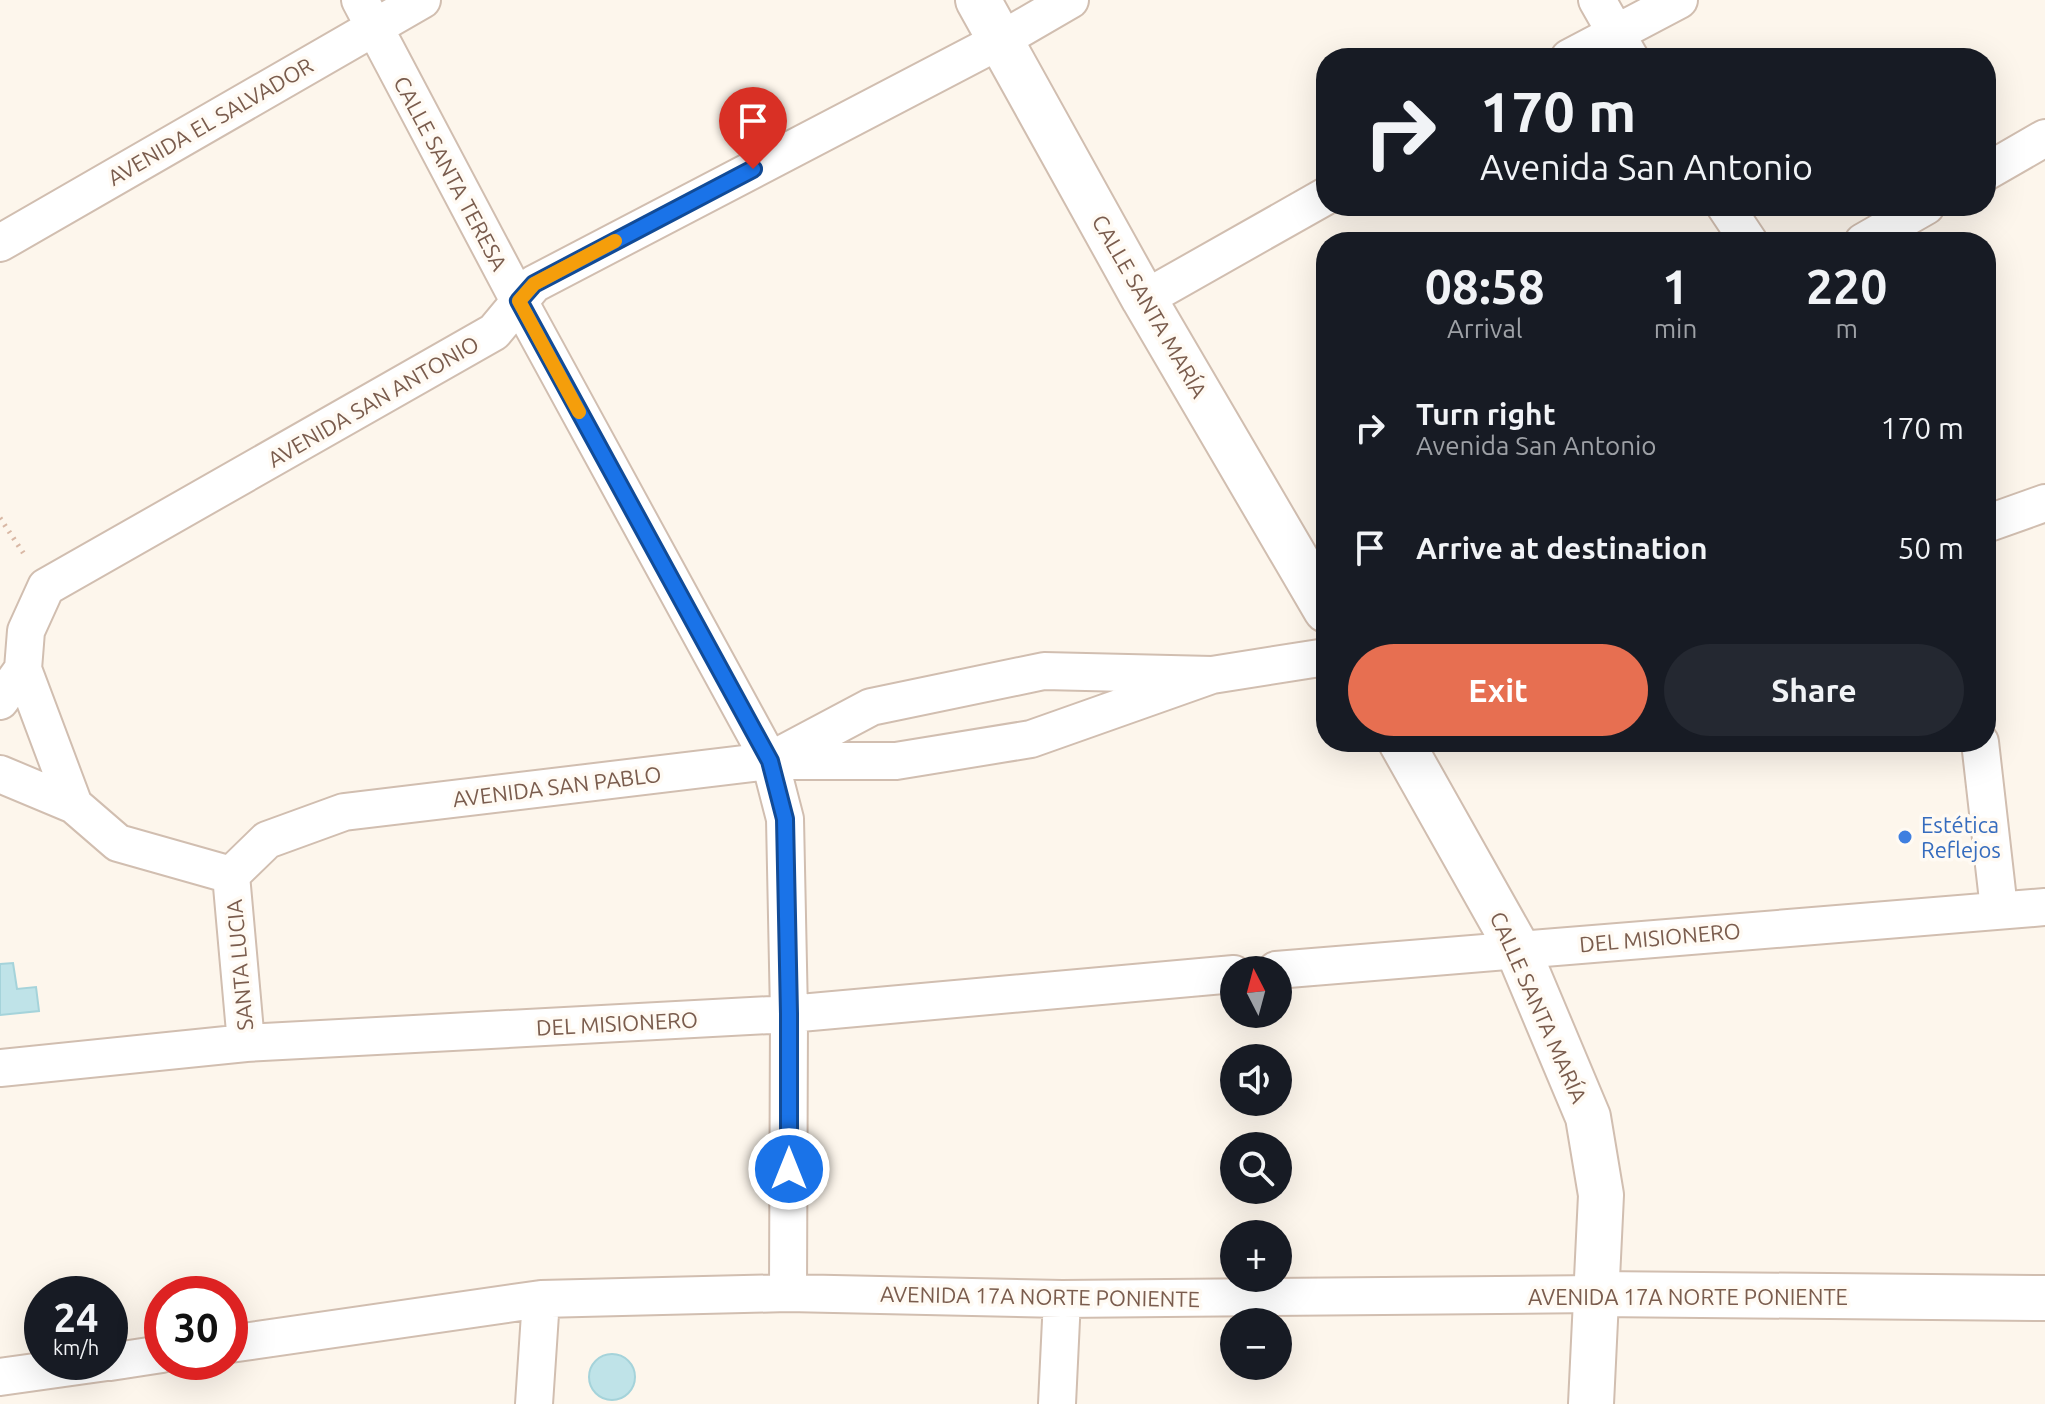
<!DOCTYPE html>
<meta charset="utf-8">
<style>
:root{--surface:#171b24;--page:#242831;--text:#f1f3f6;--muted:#9ea1a6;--accent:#e76f51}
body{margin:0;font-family:Ubuntu,sans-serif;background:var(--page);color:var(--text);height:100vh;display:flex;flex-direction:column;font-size:30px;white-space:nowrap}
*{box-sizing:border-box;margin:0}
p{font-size:26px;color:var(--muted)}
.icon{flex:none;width:44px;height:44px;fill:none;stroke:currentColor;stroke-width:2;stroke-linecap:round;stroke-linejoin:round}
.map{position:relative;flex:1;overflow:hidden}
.drawer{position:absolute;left:1316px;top:232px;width:680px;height:520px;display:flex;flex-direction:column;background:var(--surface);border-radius:32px;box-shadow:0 8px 32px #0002}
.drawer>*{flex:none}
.guide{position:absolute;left:1316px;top:48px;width:680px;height:168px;border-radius:32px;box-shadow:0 8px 32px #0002;background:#171b24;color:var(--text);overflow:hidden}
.needle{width:52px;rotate:354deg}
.buttons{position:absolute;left:1220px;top:956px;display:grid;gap:16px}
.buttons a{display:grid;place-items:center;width:72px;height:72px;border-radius:50%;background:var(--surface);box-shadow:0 8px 32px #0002;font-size:40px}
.speed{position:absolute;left:24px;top:1276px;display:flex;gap:16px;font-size:40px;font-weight:700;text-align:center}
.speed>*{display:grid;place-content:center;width:104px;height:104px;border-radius:50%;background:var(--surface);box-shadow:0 8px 32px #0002;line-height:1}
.speed small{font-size:20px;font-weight:400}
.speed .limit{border:12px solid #d22;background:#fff;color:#111}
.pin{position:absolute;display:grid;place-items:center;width:68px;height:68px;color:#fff;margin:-82px -34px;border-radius:50% 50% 50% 0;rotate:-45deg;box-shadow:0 0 8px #0007}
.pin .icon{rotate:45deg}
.me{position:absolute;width:88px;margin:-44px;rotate:0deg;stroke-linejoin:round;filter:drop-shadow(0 0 6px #0008)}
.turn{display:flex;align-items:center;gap:28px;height:168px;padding:0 32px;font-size:36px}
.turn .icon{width:104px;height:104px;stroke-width:2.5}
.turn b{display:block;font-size:56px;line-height:68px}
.eta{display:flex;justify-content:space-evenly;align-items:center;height:136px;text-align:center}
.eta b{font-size:48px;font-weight:700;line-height:56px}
.primary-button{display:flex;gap:16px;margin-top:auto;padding:16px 32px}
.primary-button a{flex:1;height:92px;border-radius:48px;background:var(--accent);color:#fff;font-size:32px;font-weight:700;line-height:92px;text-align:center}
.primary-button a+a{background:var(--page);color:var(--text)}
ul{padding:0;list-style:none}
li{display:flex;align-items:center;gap:24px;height:120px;padding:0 32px}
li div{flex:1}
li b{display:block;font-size:30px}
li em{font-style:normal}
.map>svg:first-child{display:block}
</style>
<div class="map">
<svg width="2045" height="1404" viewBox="0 0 2045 1404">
<rect width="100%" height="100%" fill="#fdf6ec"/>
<path fill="#bfe3e8" stroke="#a5d3da" stroke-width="2" d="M 13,963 L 17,989 L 36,987 L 39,1011 L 0,1015 L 0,964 Z
M589 1377a23 23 0 1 1 46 0a23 23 0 1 1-46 0Z"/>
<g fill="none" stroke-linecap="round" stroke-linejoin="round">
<g stroke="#d1beb0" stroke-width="40">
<path id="minor" d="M 360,0 L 519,301 L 770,761 L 785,819 L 789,1014 L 788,1293
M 1597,0 L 1630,58
M 1569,58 L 1679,0
M 1986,172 L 2045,138
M 1725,206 L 1749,242
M 1863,242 L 1926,206
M 0,243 L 422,0
M 1144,299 L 1326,196
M 1986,524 L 2045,503
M 0,701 L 23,669
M 1980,742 L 1999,909
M 775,758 L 871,707 L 1044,671 L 1212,675 L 1326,657
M 0,774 L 74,805
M 231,875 L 118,843 L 74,805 L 23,669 L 26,631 L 46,587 L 494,332 L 534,284 L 1001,40 L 1070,0
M 231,875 L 267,840 L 344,812 L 770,761 L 896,761 L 1031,739 L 1212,675
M 231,875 L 246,1043
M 1276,970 L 2045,907
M 0,1068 L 246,1043 L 789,1014 L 1234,974
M 230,1344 L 541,1299 L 788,1293 L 1062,1299 L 1597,1294
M 110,1362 L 162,1354
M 0,1377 L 107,1362
M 534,1404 L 541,1299
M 1057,1404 L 1062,1299"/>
</g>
<g stroke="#d1beb0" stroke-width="48">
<path id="tertiary" d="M 978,0 L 1144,299 L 1326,610
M 1401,742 L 1517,948 L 1588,1117 L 1601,1195 L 1591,1404
M 1597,1294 L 2045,1298"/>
</g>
<path stroke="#d9b8a5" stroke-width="5" stroke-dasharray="2 6" stroke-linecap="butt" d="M 0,518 L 26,557"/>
<use href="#minor" stroke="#fff" stroke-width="36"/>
<use href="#tertiary" stroke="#fff" stroke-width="44"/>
</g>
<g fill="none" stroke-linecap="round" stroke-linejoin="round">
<g stroke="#114b97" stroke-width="20">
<path id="route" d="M 753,169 L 534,284 L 519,301 L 770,761 L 785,819 L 789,1014 L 789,1169"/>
</g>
<use href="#route" stroke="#1a73e8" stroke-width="14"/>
<path stroke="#f59e0b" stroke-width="14" d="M 579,412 L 519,301 L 534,284 L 615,241"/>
</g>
<circle fill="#3f7fe0" stroke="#fffaf3" stroke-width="3" cx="1905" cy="837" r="8"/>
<g text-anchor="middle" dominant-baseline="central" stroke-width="7" stroke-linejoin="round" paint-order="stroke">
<g font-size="22" fill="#7a5c4d" stroke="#fffaf3">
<text transform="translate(210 121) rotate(-30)">AVENIDA EL SALVADOR</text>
<text transform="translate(451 173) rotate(62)">CALLE SANTA TERESA</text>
<text transform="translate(1150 306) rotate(60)">CALLE SANTA MARÍA</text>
<text transform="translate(373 401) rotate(-30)">AVENIDA SAN ANTONIO</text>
<text transform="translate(557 786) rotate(-7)">AVENIDA SAN PABLO</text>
<text transform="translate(1660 937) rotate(-5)">DEL MISIONERO</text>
<text transform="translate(239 965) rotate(-95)">SANTA LUCIA</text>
<text transform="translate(1539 1007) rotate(66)">CALLE SANTA MARÍA</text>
<text transform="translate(617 1023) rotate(-3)">DEL MISIONERO</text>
<text transform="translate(1040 1296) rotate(1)">AVENIDA 17A NORTE PONIENTE</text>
<text x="1688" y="1296">AVENIDA 17A NORTE PONIENTE</text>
</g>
<g font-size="22" fill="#366cbe" stroke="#fffaf3" text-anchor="start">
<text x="1921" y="824">Estética<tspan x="1921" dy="25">Reflejos</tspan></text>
</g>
</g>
</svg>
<div class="buttons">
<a><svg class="needle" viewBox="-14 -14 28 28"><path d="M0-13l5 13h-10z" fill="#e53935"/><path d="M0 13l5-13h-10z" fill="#9ea1a6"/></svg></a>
<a><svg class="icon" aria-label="sound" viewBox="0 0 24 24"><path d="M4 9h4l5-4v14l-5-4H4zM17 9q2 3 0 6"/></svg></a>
<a><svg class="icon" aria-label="search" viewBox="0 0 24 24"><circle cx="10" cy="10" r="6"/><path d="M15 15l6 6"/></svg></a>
<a>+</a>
<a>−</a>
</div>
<div class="speed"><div>24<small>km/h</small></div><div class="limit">30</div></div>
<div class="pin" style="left:753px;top:169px;background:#d93025"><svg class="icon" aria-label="arrive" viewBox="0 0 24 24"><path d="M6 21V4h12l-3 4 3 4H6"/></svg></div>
<svg class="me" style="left:789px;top:1169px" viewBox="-20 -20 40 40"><circle r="17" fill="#1a73e8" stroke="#fff" stroke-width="3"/><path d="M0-11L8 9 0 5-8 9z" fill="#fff"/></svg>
<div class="guide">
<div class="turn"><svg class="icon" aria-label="right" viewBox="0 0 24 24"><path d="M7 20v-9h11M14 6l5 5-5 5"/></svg><div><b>170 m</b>Avenida San Antonio</div></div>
</div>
<section class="drawer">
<div class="eta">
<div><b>08:58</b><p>Arrival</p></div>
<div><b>1</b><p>min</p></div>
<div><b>220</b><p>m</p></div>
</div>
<ul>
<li><svg class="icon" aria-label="right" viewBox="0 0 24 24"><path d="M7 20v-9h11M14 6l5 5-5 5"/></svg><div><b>Turn right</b><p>Avenida San Antonio</p></div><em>170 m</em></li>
<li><svg class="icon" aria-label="arrive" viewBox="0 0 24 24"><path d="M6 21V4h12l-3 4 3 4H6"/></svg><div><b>Arrive at destination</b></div><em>50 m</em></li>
</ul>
<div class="primary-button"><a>Exit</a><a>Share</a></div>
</section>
</div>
